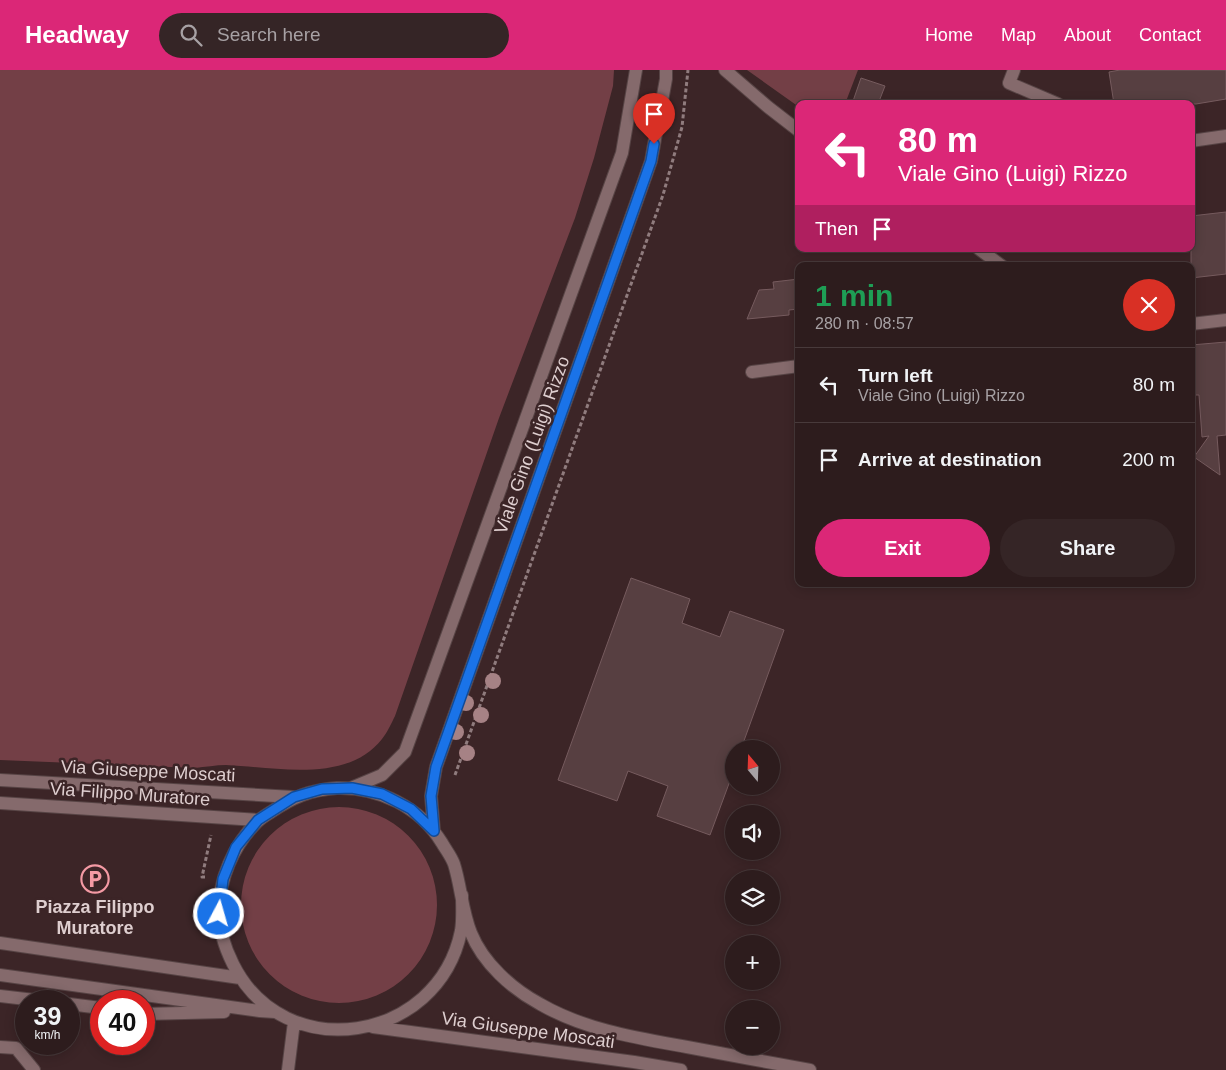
<!DOCTYPE html>
<meta charset="utf-8">
<style>
:root{--surface:#2d1c1d;--page:#352526;--text:#f1f3f6;--muted:#a7a1a4;--line:#483a3b;--accent:#db2777}
body{margin:0;font-family:Helvetica,sans-serif;background:var(--page);color:var(--text);height:100vh;display:flex;flex-direction:column;font-size:19px;white-space:nowrap}
*{box-sizing:border-box;margin:0}
p{font-size:16px;color:var(--muted)}
.icon{flex:none;width:28px;height:28px;fill:none;stroke:currentColor;stroke-width:2;stroke-linecap:round;stroke-linejoin:round}
.map{position:relative;flex:1;overflow:hidden}
.sheet{position:absolute;left:795px;top:192px;width:400px;height:325px;display:flex;flex-direction:column;background:var(--surface);border-radius:10px;box-shadow:0 2px 12px #0003,0 0 0 1px var(--line)}
.sheet>*{flex:none}
.guide{position:absolute;left:795px;top:30px;width:400px;height:152px;border-radius:10px;box-shadow:0 2px 12px #0003,0 0 0 1px var(--line);background:#db2777;color:#fff;overflow:hidden}
.needle{width:32px;rotate:341deg}
.controls{position:absolute;left:725px;top:670px;display:grid;gap:10px}
.controls a{display:grid;place-items:center;width:55px;height:55px;border-radius:50%;background:var(--surface);box-shadow:0 2px 12px #0003,0 0 0 1px var(--line);font-size:25px}
.speed{position:absolute;left:15px;top:920px;display:flex;gap:10px;font-size:25px;font-weight:700;text-align:center}
.speed>*{display:grid;place-content:center;width:65px;height:65px;border-radius:50%;background:var(--surface);box-shadow:0 2px 12px #0003,0 0 0 1px var(--line);line-height:1}
.speed small{font-size:12px;font-weight:400}
.speed .limit{border:8px solid #d22;background:#fff;color:#111}
.pin{position:absolute;display:grid;place-items:center;width:42px;height:42px;color:#fff;margin:-51px -21px;border-radius:50% 50% 50% 0;rotate:-45deg;box-shadow:0 0 5px #0007}
.pin .icon{rotate:45deg}
.me{position:absolute;width:55px;margin:-28px;rotate:6deg;stroke-linejoin:round;filter:drop-shadow(0 0 4px #0008)}
.turn{display:flex;align-items:center;gap:18px;height:105px;padding:0 20px;font-size:22px}
.turn .icon{width:65px;height:65px;stroke-width:2.5}
.turn b{display:block;font-size:35px;line-height:42px}
.then{display:flex;align-items:center;height:48px;padding:0 20px;background:#0003;gap:10px;font-size:19px}
.round{display:grid;place-items:center;flex:none;width:52px;height:52px;border-radius:26px;background:var(--page)}
.headline{display:flex;align-items:center;justify-content:space-between;height:85px;padding:0 20px}
h1{font-size:30px;font-weight:600;line-height:38px;color:#1e9e55}
.cta{display:flex;gap:10px;margin-top:auto;padding:10px 20px}
.cta a{flex:1;height:58px;border-radius:30px;background:var(--accent);color:#fff;font-size:20px;font-weight:600;line-height:58px;text-align:center}
.cta a+a{background:var(--page);color:var(--text)}
ul{padding:0;list-style:none}
li{display:flex;align-items:center;gap:15px;height:75px;padding:0 20px;border-top:1px solid var(--line)}
li div{flex:1}
li b{display:block;font-size:19px}
li em{font-style:normal}
header{display:flex;align-items:center;gap:30px;box-sizing:border-box;height:70px;padding:0 25px;background:var(--accent);color:#fff}
header strong{font-size:24px}
nav{display:flex;gap:28px;margin-inline-start:auto;font-size:18px}
.search{width:350px;height:45px;background:var(--page);display:flex;align-items:center;gap:12px;box-sizing:border-box;padding:0 18px;border-radius:28px;color:var(--muted);font-size:19px}
.map>svg:first-child{display:block}
</style>
<header>
<strong>Headway</strong>
<div class="search"><svg class="icon" aria-label="search" viewBox="0 0 24 24"><circle cx="10" cy="10" r="6"/><path d="M15 15l6 6"/></svg>Search here</div>
<nav><a>Home</a><a>Map</a><a>About</a><a>Contact</a></nav>
</header>
<div class="map">
<svg width="1226" height="1000" viewBox="0 0 1226 1000">
<rect width="100%" height="100%" fill="#3c2527"/>
<path fill="#733f46" d="M 0,0 L 614,0 L 613,16 L 594,88 L 575,148 L 499,348 L 395,646 C 391,654 387,663 382,669 C 347,714 274,697 226,695 C 216,695 205,697 195,698 L 0,690 Z
M 747,0 L 858,0 L 845,34 L 799,34 L 799,37 Z
M241 835a98 98 0 1 1 196 0a98 98 0 1 1-196 0Z"/>
<path fill="#573f41" stroke="#765b5e" d="M 1120,0 L 1226,0 L 1226,29 L 1196,34 L 1114,34 L 1109,2 Z
M 861,8 L 885,16 L 878,34 L 852,34 Z
M 1226,142 L 1226,204 L 1191,208 L 1191,146 Z
M 799,209 L 799,239 L 789,240 L 789,245 L 747,249 L 759,220 L 774,219 L 773,212 Z
M 1226,272 L 1226,365 L 1217,366 L 1220,405 L 1194,387 L 1209,366 L 1202,367 L 1199,325 L 1191,325 L 1191,275 Z
M 631,508 L 690,529 L 682,553 L 720,567 L 730,541 L 784,560 L 741,679 L 734,679 L 734,700 L 710,765 L 657,746 L 668,716 L 628,701 L 617,731 L 558,710 Z"/>
<g fill="none" stroke-linecap="round" stroke-linejoin="round">
<g stroke="#574445" stroke-width="14">
<path id="minor" d="M 725,0 L 768,37 L 799,61
M 1014,0 L 1009,13 L 1058,34
M 1191,71 L 1226,66
M 979,179 L 1002,196
M 1191,254 L 1226,250
M 752,302 L 799,296
M 0,710 L 293,727
M 351,718 L 382,705 L 405,682 L 622,83 L 636,0
M 0,733 L 258,750
M 434,761 L 431,726 L 436,697 L 651,91 L 666,9 L 666,0
M 462,825 C 462,837 463,850 461,861 C 438,973 284,997 233,894 C 225,878 219,860 219,842 C 219,809 233,776 257,752 C 261,748 266,745 271,742 C 293,727 310,720 337,718 C 379,717 420,737 442,773 C 446,780 451,786 454,794 C 461,816 462,841 471,863 C 483,893 512,919 540,934 C 585,960 637,968 687,977 C 728,985 769,992 810,1000
M 0,873 L 240,908
M 0,905 L 260,941 L 275,942
M 0,926 L 43,931
M 69,934 L 101,938
M 144,944 L 224,942
M 373,957 L 634,992 L 681,1000
M 0,977 L 16,978 L 34,1000
M 288,1000 L 294,952"/>
</g>
<path stroke="#907c7e" stroke-width="3" stroke-dasharray="4 2.5" stroke-linecap="butt" d="M 455,705 L 663,125 L 682,57 L 688,0
M 205,807 L 202,807 L 211,765"/>
<use href="#minor" stroke="#856a6c" stroke-width="12"/>
</g>
<g fill="#a68285">
<circle cx="493" cy="611" r="8"/>
<circle cx="466" cy="633" r="8"/>
<circle cx="481" cy="645" r="8"/>
<circle cx="456" cy="662" r="8"/>
<circle cx="467" cy="683" r="8"/>
</g>
<g fill="none" stroke-linecap="round" stroke-linejoin="round">
<g stroke="#114b97" stroke-width="12">
<path id="route" d="M 219,844 L 223,809 L 236,777 L 258,750 L 294,727 L 322,719 L 352,718 L 382,724 L 411,739 L 434,761 L 431,726 L 436,697 L 651,91 L 654,74"/>
</g>
<use href="#route" stroke="#1a73e8" stroke-width="9"/>
</g>
<defs>
<g id="parking-ring" transform="scale(1.4375)"><circle r="9.5" fill="#3c2527" stroke="#f49aa4" stroke-width="1.5"/><path d="M-3.5-5.5H1a3.5 3.5 0 0 1 0 7H-1V5.5H-3.5ZM-1-3.4V-.6H.8a1.4 1.4 0 0 0 0-2.8Z" fill="#f49aa4"/></g>
</defs>
<g fill-rule="evenodd">
<use href="#parking-ring" x="95" y="809"/>
</g>
<g text-anchor="middle" dominant-baseline="central" stroke-width="5" stroke-linejoin="round" paint-order="stroke">
<g font-size="18" fill="#dececf" stroke="#3c2527">
<text transform="translate(532 375) rotate(-70)">Viale Gino (Luigi) Rizzo</text>
<text transform="translate(148 701) rotate(3)">Via Giuseppe Moscati</text>
<text transform="translate(130 724) rotate(4)">Via Filippo Muratore</text>
<text transform="translate(528 960) rotate(8)">Via Giuseppe Moscati</text>
</g>
<g font-size="18" font-weight="bold" fill="#dececf" stroke="#3c2527">
<text x="95" y="837">Piazza Filippo<tspan x="95" dy="21">Muratore</tspan></text>
</g>
</g>
</svg>
<div class="controls">
<a><svg class="needle" viewBox="-14 -14 28 28"><path d="M0-13l5 13h-10z" fill="#e53935"/><path d="M0 13l5-13h-10z" fill="#a7a1a4"/></svg></a>
<a><svg class="icon" aria-label="sound" viewBox="0 0 24 24"><path d="M4 9h4l5-4v14l-5-4H4zM17 9q2 3 0 6"/></svg></a>
<a><svg class="icon" aria-label="layers" viewBox="0 0 24 24"><path d="M12 4l9 5-9 5-9-5zM3 14l9 5 9-5"/></svg></a>
<a>+</a>
<a>−</a>
</div>
<div class="speed"><div>39<small>km/h</small></div><div class="limit">40</div></div>
<div class="pin" style="left:654px;top:74px;background:#d93025"><svg class="icon" aria-label="arrive" viewBox="0 0 24 24"><path d="M6 21V4h12l-3 4 3 4H6"/></svg></div>
<svg class="me" style="left:219px;top:844px" viewBox="-20 -20 40 40"><circle r="17" fill="#1a73e8" stroke="#fff" stroke-width="3"/><path d="M0-11L8 9 0 5-8 9z" fill="#fff"/></svg>
<div class="guide">
<div class="turn"><svg class="icon" aria-label="left" viewBox="0 0 24 24"><path d="M17 20v-9H6M10 6l-5 5 5 5"/></svg><div><b>80 m</b>Viale Gino (Luigi) Rizzo</div></div>
<div class="then">Then<svg class="icon" aria-label="arrive" viewBox="0 0 24 24"><path d="M6 21V4h12l-3 4 3 4H6"/></svg></div>
</div>
<section class="sheet">
<div class="headline"><div><h1>1 min</h1><p>280 m · 08:57</p></div><a class="round" style="background:#d93025;color:#fff"><svg class="icon" aria-label="close" viewBox="0 0 24 24"><path d="M6 6l12 12M18 6L6 18"/></svg></a></div>
<ul>
<li><svg class="icon" aria-label="left" viewBox="0 0 24 24"><path d="M17 20v-9H6M10 6l-5 5 5 5"/></svg><div><b>Turn left</b><p>Viale Gino (Luigi) Rizzo</p></div><em>80 m</em></li>
<li><svg class="icon" aria-label="arrive" viewBox="0 0 24 24"><path d="M6 21V4h12l-3 4 3 4H6"/></svg><div><b>Arrive at destination</b></div><em>200 m</em></li>
</ul>
<div class="cta"><a>Exit</a><a>Share</a></div>
</section>
</div>
